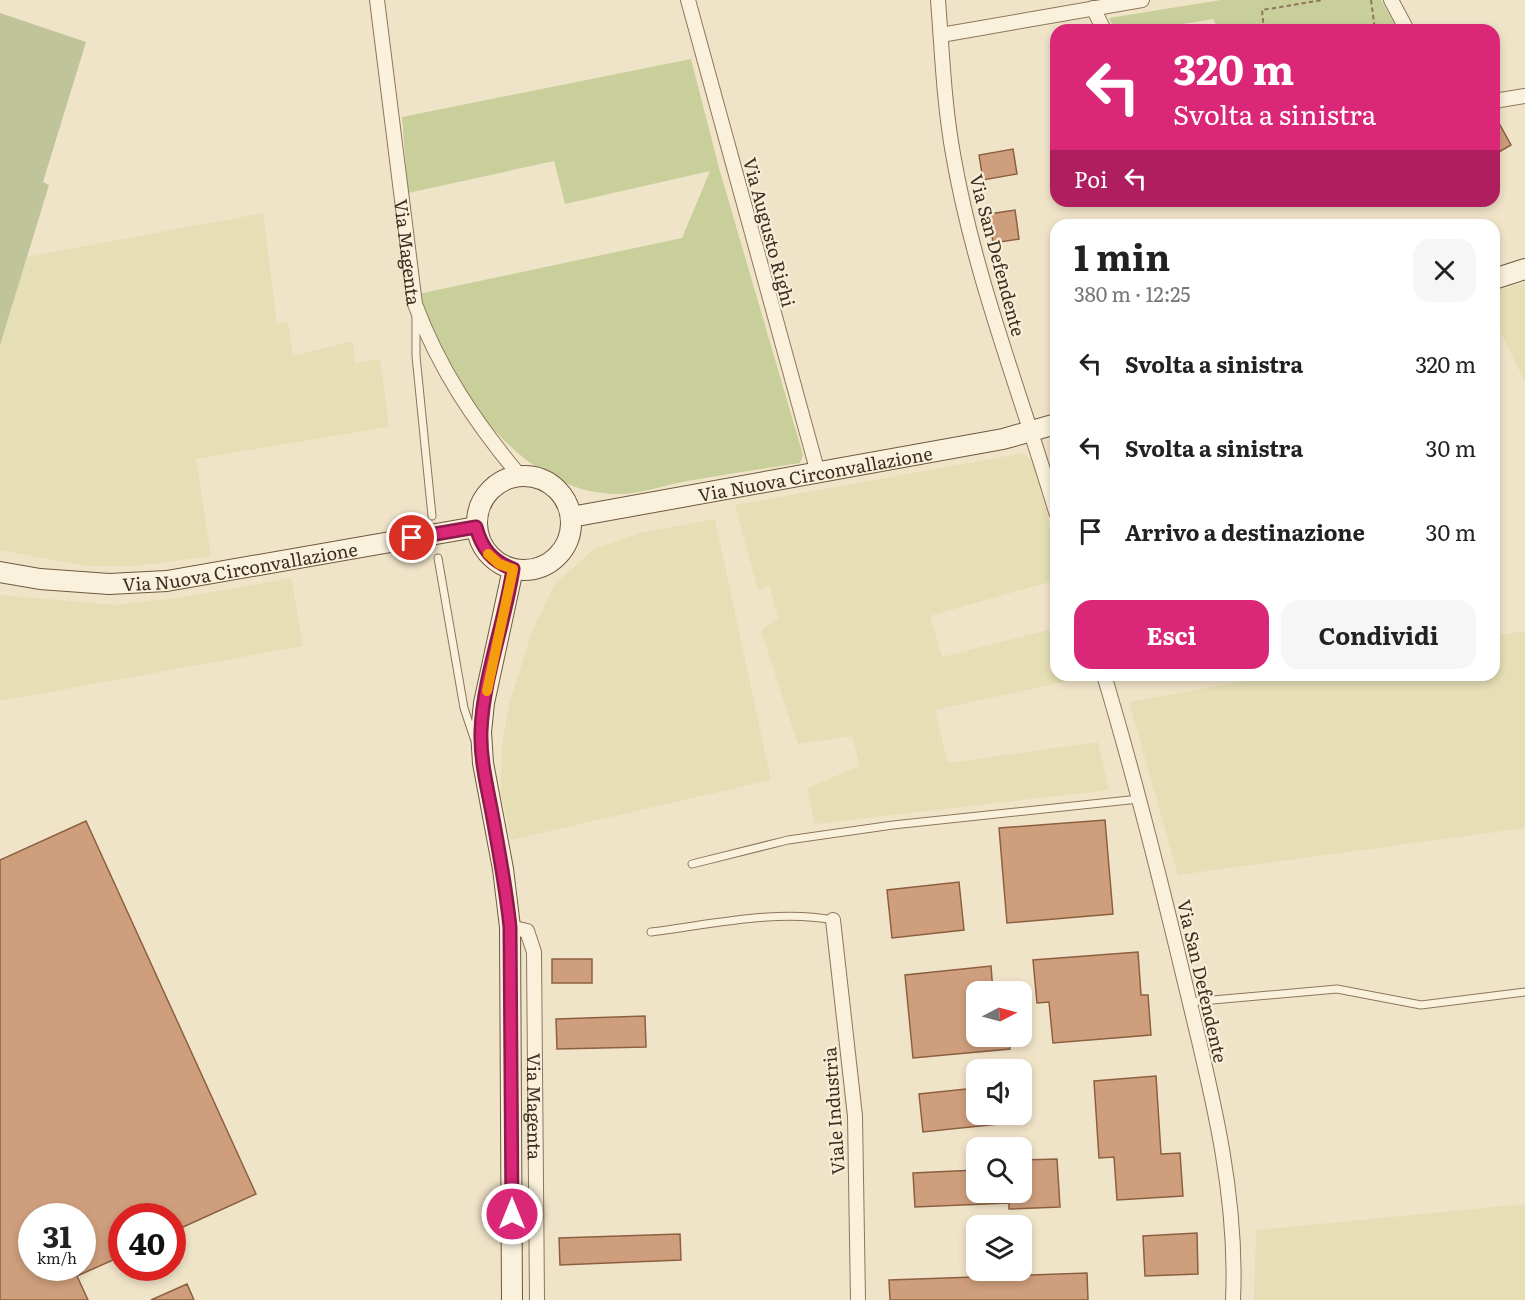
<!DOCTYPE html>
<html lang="it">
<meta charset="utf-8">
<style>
:root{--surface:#fff;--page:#f6f6f6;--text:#222;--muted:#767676;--accent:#db2777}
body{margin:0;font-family:Literata,serif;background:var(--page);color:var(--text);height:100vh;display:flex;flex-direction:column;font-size:22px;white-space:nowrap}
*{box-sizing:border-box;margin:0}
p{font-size:20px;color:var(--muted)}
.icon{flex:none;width:33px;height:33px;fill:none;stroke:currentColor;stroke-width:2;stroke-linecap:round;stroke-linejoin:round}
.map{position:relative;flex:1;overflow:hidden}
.details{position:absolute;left:1050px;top:219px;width:450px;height:462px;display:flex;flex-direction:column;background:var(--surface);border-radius:18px;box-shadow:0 3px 9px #0003}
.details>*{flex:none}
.hud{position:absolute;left:1050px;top:24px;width:450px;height:183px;border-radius:18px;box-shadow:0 3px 9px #0003;background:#db2777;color:#fff;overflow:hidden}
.needle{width:39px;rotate:84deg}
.fabs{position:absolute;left:966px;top:981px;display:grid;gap:12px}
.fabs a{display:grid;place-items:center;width:66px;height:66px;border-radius:12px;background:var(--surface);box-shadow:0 3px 9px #0003;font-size:30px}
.speed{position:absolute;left:18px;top:1203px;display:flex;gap:12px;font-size:30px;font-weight:700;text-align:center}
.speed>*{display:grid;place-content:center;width:78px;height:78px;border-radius:50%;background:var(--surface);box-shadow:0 3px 9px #0003;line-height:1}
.speed small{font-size:15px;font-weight:400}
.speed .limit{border:9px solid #d22;background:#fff;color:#111}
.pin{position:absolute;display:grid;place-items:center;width:51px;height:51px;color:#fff;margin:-26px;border:3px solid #fff;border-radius:50%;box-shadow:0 2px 6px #0007}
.me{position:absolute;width:66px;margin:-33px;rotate:0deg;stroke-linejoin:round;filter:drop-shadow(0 0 4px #0008)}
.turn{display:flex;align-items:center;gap:21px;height:126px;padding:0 24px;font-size:27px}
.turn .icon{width:78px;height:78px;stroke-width:2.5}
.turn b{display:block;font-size:42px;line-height:51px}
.then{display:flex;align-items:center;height:57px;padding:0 24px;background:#0003;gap:12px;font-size:22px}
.round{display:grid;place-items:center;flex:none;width:63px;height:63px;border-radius:18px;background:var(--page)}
.head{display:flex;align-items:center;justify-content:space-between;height:102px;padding:0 24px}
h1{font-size:36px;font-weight:700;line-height:45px}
.primary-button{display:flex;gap:12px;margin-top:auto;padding:12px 24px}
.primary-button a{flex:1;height:69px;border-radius:18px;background:var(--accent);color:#fff;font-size:24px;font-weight:700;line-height:69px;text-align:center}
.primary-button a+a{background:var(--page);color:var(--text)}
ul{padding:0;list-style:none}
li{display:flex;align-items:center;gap:18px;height:84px;padding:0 24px}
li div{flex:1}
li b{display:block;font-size:22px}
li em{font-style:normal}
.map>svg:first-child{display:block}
</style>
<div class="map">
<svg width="1525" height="1300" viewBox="0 0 1525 1300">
<rect width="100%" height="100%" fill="#f0e4c8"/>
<path fill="#e6deb5" d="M 263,213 L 277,324 L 288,322 L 293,356 L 353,341 L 355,363 L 380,359 L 389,427 L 196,459 L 211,556 L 137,566 L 85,566 L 0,550 L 0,345 L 27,257 Z
M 1525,282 L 1525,382 L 1494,319 L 1494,292 Z
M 1024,453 L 1035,464 L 1056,553 L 1056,580 L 930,616 L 942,657 L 1056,628 L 1056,675 L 1091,676 L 935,710 L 948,763 L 1098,742 L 1109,790 L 815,824 L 807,788 L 860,766 L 852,736 L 798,744 L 761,631 L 778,618 L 769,585 L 758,590 L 735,505 Z
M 715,519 L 771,780 L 511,840 L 501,793 L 502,744 L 510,701 L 533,629 L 555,584 L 594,549 L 641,533 Z
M 291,578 L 303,646 L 0,701 L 0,595 L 117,605 L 185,597 Z
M 1525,631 L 1525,828 L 1178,875 L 1129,702 L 1279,675 L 1494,675 L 1494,636 Z
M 1525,1204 L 1525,1300 L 1254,1300 L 1256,1230 Z"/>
<path fill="#c9cf9b" d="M 1221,0 L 1381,0 L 1398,30 L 1219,30 L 1213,19 L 1147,30 L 1115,30 L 1109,18 Z
M 691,59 L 719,168 L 803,455 L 800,463 C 761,469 721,475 682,482 C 662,486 640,494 619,494 C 519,495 444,378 418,294 L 682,238 L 710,171 L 565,204 L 554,161 L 408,193 L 402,117 Z"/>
<path fill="#bfc49a" d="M 0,13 L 86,42 L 43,182 L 49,185 L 0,345 Z"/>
<path fill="#cf9f7d" stroke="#8d5f41" stroke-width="1.5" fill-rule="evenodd" d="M 1494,114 L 1511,145 L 1494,155 Z
M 1013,149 L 1017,174 L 983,180 L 979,155 Z
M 1015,210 L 1019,239 L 993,243 L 989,214 Z
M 1105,820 L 1113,914 L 1007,923 L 999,828 Z
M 86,821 L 256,1194 L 172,1232 L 172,1216 L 122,1216 L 122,1256 L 77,1276 L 88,1300 L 0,1300 L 0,860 ZM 32,1216 L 82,1216 L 82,1268 L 32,1268 Z
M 959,882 L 964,930 L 892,938 L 887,890 Z
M 1138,952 L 1141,995 L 1148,995 L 1151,1035 L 1053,1043 L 1049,1002 L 1037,1003 L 1033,960 Z
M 552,959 L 592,959 L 592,983 L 552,983 Z
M 991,966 L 993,992 L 976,992 L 976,1036 L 1009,1036 L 1010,1049 L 913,1058 L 905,975 Z
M 645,1016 L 646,1047 L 557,1049 L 556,1019 Z
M 1156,1076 L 1161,1154 L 1180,1153 L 1183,1196 L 1117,1200 L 1114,1157 L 1099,1158 L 1094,1081 Z
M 976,1088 L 976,1114 L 1018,1114 L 1018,1122 L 923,1132 L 919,1094 Z
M 1057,1159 L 1060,1207 L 1009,1209 L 1009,1203 L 915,1207 L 913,1173 L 976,1170 L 976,1192 L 1022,1192 L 1022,1160 Z
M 1197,1233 L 1198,1274 L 1145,1276 L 1143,1236 Z
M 680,1234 L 681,1260 L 560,1265 L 559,1238 Z
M 1087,1273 L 1088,1300 L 890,1300 L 889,1280 Z
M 187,1284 L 194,1300 L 151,1300 Z"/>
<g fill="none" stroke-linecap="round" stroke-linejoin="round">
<g stroke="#8d765c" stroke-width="9">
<path id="lane" d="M 416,315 L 416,356 L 432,516
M 438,558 L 464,708 L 474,738
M 692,864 L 788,840 L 893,825 L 1139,799
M 651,932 C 708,925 777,909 833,920
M 1190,1002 L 1337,989 L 1421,1005 L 1525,992"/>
</g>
<g stroke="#8d765c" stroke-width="16">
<g id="street">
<path id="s1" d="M 377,0 L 415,304 C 439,369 475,422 519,475"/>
<path d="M 688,0 L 818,473"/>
<path d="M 938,0 C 942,51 944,104 953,154 C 974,276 1021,394 1056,512"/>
<path d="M 1391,0 L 1407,30"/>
<path d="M 1093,8 L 1104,30"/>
<path d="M 941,35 L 1142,0"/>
<path d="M 1494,101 L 1525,96"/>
<path d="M 1104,675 C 1135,778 1161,882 1186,987 C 1211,1090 1238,1193 1233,1300"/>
<path d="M 833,920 L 855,1116 L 858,1300"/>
<path id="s2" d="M 510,927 L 527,931 L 534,952 L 537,1300"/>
</g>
</g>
<g stroke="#6f573f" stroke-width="22">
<g id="secondary">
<path d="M 1494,279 L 1525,269"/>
<circle cx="524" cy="523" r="47"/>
<path id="s3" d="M 571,517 L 1003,439 L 1056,424"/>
<path id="s4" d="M 0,572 L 40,579 L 109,584 L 167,581 L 476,527"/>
<path d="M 512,1300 L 510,927 L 503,869 L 483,763 L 481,732 L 484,703 L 513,569"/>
</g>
</g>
<path stroke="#8d765c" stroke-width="2" stroke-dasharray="4.5 3" stroke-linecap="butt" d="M 1371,0 L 1375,30
M 1264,30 L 1262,10 L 1323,0"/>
<use href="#lane" stroke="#faf1dc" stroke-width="7"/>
<use href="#street" stroke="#faf1dc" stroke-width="14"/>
<use href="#secondary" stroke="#faf1dc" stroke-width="20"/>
</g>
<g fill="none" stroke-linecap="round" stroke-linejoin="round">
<g stroke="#8e194d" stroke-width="15">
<path id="route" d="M 412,538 L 476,527 C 482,549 492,561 513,569 C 505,622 483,678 481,731 C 480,759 487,786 492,813 C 499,851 506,888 510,927 L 512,1214"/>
</g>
<use href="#route" stroke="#db2777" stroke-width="10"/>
<path stroke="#f59e0b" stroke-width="10" d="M 487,691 L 513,569 L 499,564 L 488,554"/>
</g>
<g text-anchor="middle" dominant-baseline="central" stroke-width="4.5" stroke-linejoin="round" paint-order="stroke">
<g font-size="18" fill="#3d2e20" stroke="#f7eed8">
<text transform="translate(770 232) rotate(75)">Via Augusto Righi</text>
<text stroke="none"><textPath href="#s1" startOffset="254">Via Magenta</textPath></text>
<text transform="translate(998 255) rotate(75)">Via San Defendente</text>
<text stroke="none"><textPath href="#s3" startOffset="248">Via Nuova Circonvallazione</textPath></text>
<text stroke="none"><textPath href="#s4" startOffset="242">Via Nuova Circonvallazione</textPath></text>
<text transform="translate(1203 981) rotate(77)">Via San Defendente</text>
<text stroke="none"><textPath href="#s2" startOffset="194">Via Magenta</textPath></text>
<text transform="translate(833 1111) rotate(-94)">Viale Industria</text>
</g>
</g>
</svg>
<div class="fabs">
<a><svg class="needle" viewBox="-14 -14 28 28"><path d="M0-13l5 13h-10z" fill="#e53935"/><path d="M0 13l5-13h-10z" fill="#767676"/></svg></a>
<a><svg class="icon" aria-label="sound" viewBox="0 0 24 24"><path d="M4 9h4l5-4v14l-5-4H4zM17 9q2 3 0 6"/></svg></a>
<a><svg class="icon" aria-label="search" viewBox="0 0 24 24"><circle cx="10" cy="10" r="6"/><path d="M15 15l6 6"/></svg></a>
<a><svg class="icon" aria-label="layers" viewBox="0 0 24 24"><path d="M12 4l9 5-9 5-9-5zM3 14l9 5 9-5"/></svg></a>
</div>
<div class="speed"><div>31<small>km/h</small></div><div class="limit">40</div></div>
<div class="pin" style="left:412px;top:538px;background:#d93025"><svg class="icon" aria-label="arrive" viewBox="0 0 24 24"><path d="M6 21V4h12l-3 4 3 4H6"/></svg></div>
<svg class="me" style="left:512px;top:1214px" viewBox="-20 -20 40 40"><circle r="17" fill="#db2777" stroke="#fff" stroke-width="3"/><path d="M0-11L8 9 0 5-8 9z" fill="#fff"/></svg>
<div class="hud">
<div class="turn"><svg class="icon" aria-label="left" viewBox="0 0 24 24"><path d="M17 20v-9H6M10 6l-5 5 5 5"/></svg><div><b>320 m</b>Svolta a sinistra</div></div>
<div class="then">Poi<svg class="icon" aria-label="left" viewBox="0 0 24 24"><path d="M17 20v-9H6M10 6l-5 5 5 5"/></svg></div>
</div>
<section class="details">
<div class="head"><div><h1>1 min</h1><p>380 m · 12:25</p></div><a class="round"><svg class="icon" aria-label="close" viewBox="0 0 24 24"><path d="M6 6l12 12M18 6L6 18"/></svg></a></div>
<ul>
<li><svg class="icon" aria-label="left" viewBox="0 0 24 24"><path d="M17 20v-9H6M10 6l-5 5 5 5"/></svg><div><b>Svolta a sinistra</b></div><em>320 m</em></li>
<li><svg class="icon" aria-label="left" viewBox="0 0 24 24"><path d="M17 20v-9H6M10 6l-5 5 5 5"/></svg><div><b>Svolta a sinistra</b></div><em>30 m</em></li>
<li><svg class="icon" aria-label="arrive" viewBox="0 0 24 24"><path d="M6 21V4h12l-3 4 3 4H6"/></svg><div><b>Arrivo a destinazione</b></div><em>30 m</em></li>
</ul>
<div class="primary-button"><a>Esci</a><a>Condividi</a></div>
</section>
</div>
